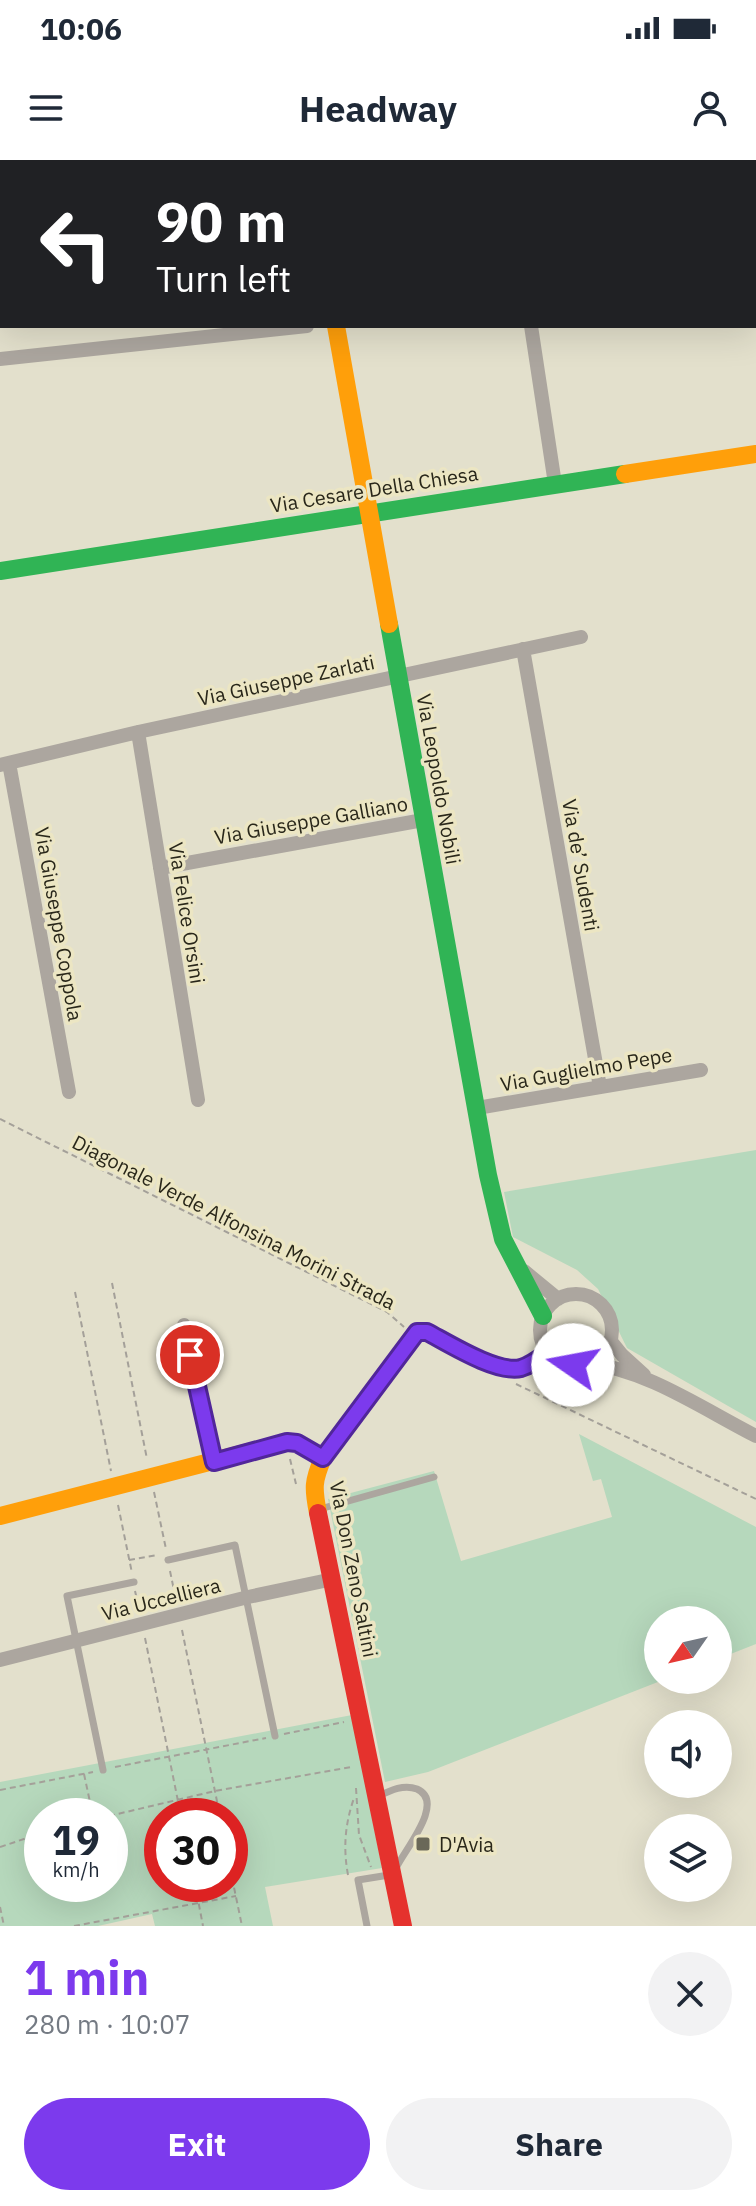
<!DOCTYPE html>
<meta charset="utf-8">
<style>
:root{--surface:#fff;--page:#f2f2f3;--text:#1f2937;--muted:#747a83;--accent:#7c3aed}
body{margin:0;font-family:"IBM Plex Sans",sans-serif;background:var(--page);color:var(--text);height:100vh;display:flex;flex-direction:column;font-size:30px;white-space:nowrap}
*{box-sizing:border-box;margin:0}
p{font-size:26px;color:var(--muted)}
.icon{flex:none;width:44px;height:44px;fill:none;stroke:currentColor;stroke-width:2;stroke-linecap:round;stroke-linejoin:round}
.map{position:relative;height:1766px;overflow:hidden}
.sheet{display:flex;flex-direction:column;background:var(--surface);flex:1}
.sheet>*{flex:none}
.banner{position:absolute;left:0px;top:0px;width:756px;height:168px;box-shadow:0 8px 32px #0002;background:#202124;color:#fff;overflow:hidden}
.needle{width:52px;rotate:236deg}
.buttons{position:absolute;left:644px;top:1446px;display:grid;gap:16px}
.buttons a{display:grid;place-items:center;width:88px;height:88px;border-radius:50%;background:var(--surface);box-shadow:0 8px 32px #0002;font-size:40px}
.speed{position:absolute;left:24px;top:1638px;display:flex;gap:16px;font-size:40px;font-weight:700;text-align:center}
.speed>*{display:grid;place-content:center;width:104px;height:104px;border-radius:50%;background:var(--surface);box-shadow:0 8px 32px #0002;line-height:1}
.speed small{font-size:20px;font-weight:400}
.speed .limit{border:12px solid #d22;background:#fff;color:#111}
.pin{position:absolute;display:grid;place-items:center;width:68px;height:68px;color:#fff;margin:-34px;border:4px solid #fff;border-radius:50%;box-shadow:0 2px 8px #0007}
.me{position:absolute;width:88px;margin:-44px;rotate:282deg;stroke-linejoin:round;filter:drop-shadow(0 0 6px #0008)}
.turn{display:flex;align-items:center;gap:28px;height:168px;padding:0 24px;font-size:36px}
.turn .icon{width:104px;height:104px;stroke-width:2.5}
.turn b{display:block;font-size:56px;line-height:68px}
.round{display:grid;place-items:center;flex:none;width:84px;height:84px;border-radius:42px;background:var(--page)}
.summary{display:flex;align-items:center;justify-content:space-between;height:136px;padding:0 24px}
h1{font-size:48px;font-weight:800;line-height:60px;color:var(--accent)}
.primary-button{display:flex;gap:16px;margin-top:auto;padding:16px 24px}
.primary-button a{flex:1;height:92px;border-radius:48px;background:var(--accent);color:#fff;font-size:32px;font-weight:800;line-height:92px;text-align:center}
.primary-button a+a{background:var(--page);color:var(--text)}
.status{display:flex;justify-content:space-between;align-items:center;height:56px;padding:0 40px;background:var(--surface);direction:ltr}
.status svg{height:22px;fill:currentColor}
header{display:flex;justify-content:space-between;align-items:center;height:104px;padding:0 24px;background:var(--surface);font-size:36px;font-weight:800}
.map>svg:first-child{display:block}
</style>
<div class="status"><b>10:06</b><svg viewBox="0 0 49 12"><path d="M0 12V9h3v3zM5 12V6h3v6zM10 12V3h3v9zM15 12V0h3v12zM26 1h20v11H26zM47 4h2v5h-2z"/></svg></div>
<header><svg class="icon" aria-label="menu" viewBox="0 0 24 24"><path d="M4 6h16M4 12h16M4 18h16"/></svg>Headway<svg class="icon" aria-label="person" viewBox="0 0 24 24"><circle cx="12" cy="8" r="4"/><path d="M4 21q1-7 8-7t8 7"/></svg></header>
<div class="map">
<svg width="756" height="1766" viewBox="0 0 756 1766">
<rect width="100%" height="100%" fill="#e3e0cc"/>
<path fill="#b6d8bc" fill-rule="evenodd" d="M 756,990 L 756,1262 L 627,1188 L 598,1129 L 577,1110 L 513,1077 L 504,1032 Z
M 579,1274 L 756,1367 L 756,1484 L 718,1499 L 718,1460 L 658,1460 L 658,1520 L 663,1520 L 428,1612 L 385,1622 L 328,1339 L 434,1311 L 461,1401 L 612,1357 L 601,1319 L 593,1321 Z
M 352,1555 L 382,1708 L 265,1727 L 273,1766 L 155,1766 L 152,1754 L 98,1766 L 0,1766 L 0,1622 ZM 42,1656 L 110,1656 L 110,1724 L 42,1724 ZM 162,1656 L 230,1656 L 230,1724 L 162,1724 Z"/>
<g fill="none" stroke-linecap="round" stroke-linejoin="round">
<path stroke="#a4a099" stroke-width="2" stroke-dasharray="6 4" stroke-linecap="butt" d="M 0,959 L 387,1152 L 404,1167
M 112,1123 L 147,1299
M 75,1132 L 111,1311
M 516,1224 L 756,1339
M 290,1299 L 296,1324
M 154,1332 L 166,1389
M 118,1345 L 132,1413
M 129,1400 L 158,1395
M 170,1411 L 176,1440
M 135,1431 L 139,1448
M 182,1470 L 220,1656
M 145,1478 L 181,1656
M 284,1574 L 344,1562
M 115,1607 L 266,1578
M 84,1614 L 93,1656
M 356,1628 L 359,1675 L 371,1707
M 0,1630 L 93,1612
M 109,1656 L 215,1631 L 351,1607
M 0,1687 L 42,1673
M 230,1708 L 242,1766
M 348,1715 C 343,1688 345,1664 354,1638
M 195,1724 L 203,1766
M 0,1747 L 4,1766
M 74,1766 L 236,1736"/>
<path stroke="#aca69f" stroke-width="7" d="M 320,1349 L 434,1317
M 168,1400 L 235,1385 L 275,1576
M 103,1610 L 67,1436 L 134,1422
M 379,1636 C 391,1630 404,1624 417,1629 C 446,1642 405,1689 396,1708
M 367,1766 L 358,1720 L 389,1715"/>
<path stroke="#aca69f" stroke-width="14" d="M 309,0 L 309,2
M 531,166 L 555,324
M 0,199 L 307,166
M 523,489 L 600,927
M 138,572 L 198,940
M 9,603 L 69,932
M 0,605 L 138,572 L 581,477
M 160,708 L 423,660
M 477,948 L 701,910
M 524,1111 L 558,1139
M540 1170a36 36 0 1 1 72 0a36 36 0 1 1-72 0Z
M 184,1165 L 214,1302
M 610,1180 L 622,1195 L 644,1215
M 588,1203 C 647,1210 703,1249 756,1276
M 323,1298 L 417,1172 L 427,1172 C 449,1183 497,1214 521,1208 C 531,1205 540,1198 548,1192
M 0,1500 L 248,1437 L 333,1419"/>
<path stroke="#30b455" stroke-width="18" d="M 0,411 L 625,314
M 389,464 L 488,1015 L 503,1079 L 543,1156"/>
<path stroke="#ff9f0a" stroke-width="18" d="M 336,166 L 389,464
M 625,314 L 756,294
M 0,1356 L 287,1282 L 297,1283 L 323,1298 C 313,1321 313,1328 318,1353"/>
<path stroke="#e5322d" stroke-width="18" d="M 318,1353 L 403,1766"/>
</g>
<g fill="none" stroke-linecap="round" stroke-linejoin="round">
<g stroke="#51269a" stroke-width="20">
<path id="route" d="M 190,1195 L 214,1302 L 287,1282 L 297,1283 L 323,1298 L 417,1172 L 427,1172 C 448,1183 497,1214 521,1208 C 531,1205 540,1198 548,1192 L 559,1201 L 573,1205"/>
</g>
<use href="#route" stroke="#7c3aed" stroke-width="14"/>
</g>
<rect fill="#6a6858" stroke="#ece6c3" stroke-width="3" x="415" y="1676" width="16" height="16" rx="4"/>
<g text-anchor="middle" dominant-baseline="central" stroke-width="7" stroke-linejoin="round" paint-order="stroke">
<g font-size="20" fill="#29271a" stroke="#ece6c3">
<text transform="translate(374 329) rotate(-9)">Via Cesare Della Chiesa</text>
<text transform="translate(286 520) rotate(-12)">Via Giuseppe Zarlati</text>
<text transform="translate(439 619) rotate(80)">Via Leopoldo Nobili</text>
<text transform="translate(311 660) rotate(-10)">Via Giuseppe Galliano</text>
<text transform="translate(581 705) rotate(80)">Via de’ Sudenti</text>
<text transform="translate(187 753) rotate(81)">Via Felice Orsini</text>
<text transform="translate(59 764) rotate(80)">Via Giuseppe Coppola</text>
<text transform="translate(586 909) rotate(-10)">Via Guglielmo Pepe</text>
<text transform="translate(234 1062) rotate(27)">Diagonale Verde Alfonsina Morini Strada</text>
<text transform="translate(354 1409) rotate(79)">Via Don Zeno Saltini</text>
<text transform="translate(161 1439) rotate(-14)">Via Uccelliera</text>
</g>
<g font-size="20" fill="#29271a" stroke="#ece6c3" text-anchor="start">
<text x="439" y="1684">D'Avia</text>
</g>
</g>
</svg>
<div class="buttons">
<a><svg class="needle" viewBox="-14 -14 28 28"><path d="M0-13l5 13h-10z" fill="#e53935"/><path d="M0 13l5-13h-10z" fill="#747a83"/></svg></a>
<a><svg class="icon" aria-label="sound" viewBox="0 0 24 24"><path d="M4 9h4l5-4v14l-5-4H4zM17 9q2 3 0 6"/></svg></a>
<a><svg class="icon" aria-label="layers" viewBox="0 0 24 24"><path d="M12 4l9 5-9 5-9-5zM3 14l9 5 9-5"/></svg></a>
</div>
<div class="speed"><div>19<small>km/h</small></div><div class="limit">30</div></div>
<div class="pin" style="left:190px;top:1195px;background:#d93025"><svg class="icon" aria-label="arrive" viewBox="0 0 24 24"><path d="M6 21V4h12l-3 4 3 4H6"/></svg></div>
<svg class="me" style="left:573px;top:1205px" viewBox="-20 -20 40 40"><circle r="19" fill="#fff"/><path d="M0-13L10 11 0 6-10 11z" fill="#7c3aed"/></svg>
<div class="banner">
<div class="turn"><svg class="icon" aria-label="left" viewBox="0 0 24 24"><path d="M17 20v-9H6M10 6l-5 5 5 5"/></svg><div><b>90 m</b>Turn left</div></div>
</div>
</div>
<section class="sheet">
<div class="summary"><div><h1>1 min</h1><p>280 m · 10:07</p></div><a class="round"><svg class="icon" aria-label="close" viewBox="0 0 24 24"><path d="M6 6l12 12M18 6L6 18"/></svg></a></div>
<div class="primary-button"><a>Exit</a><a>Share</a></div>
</section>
